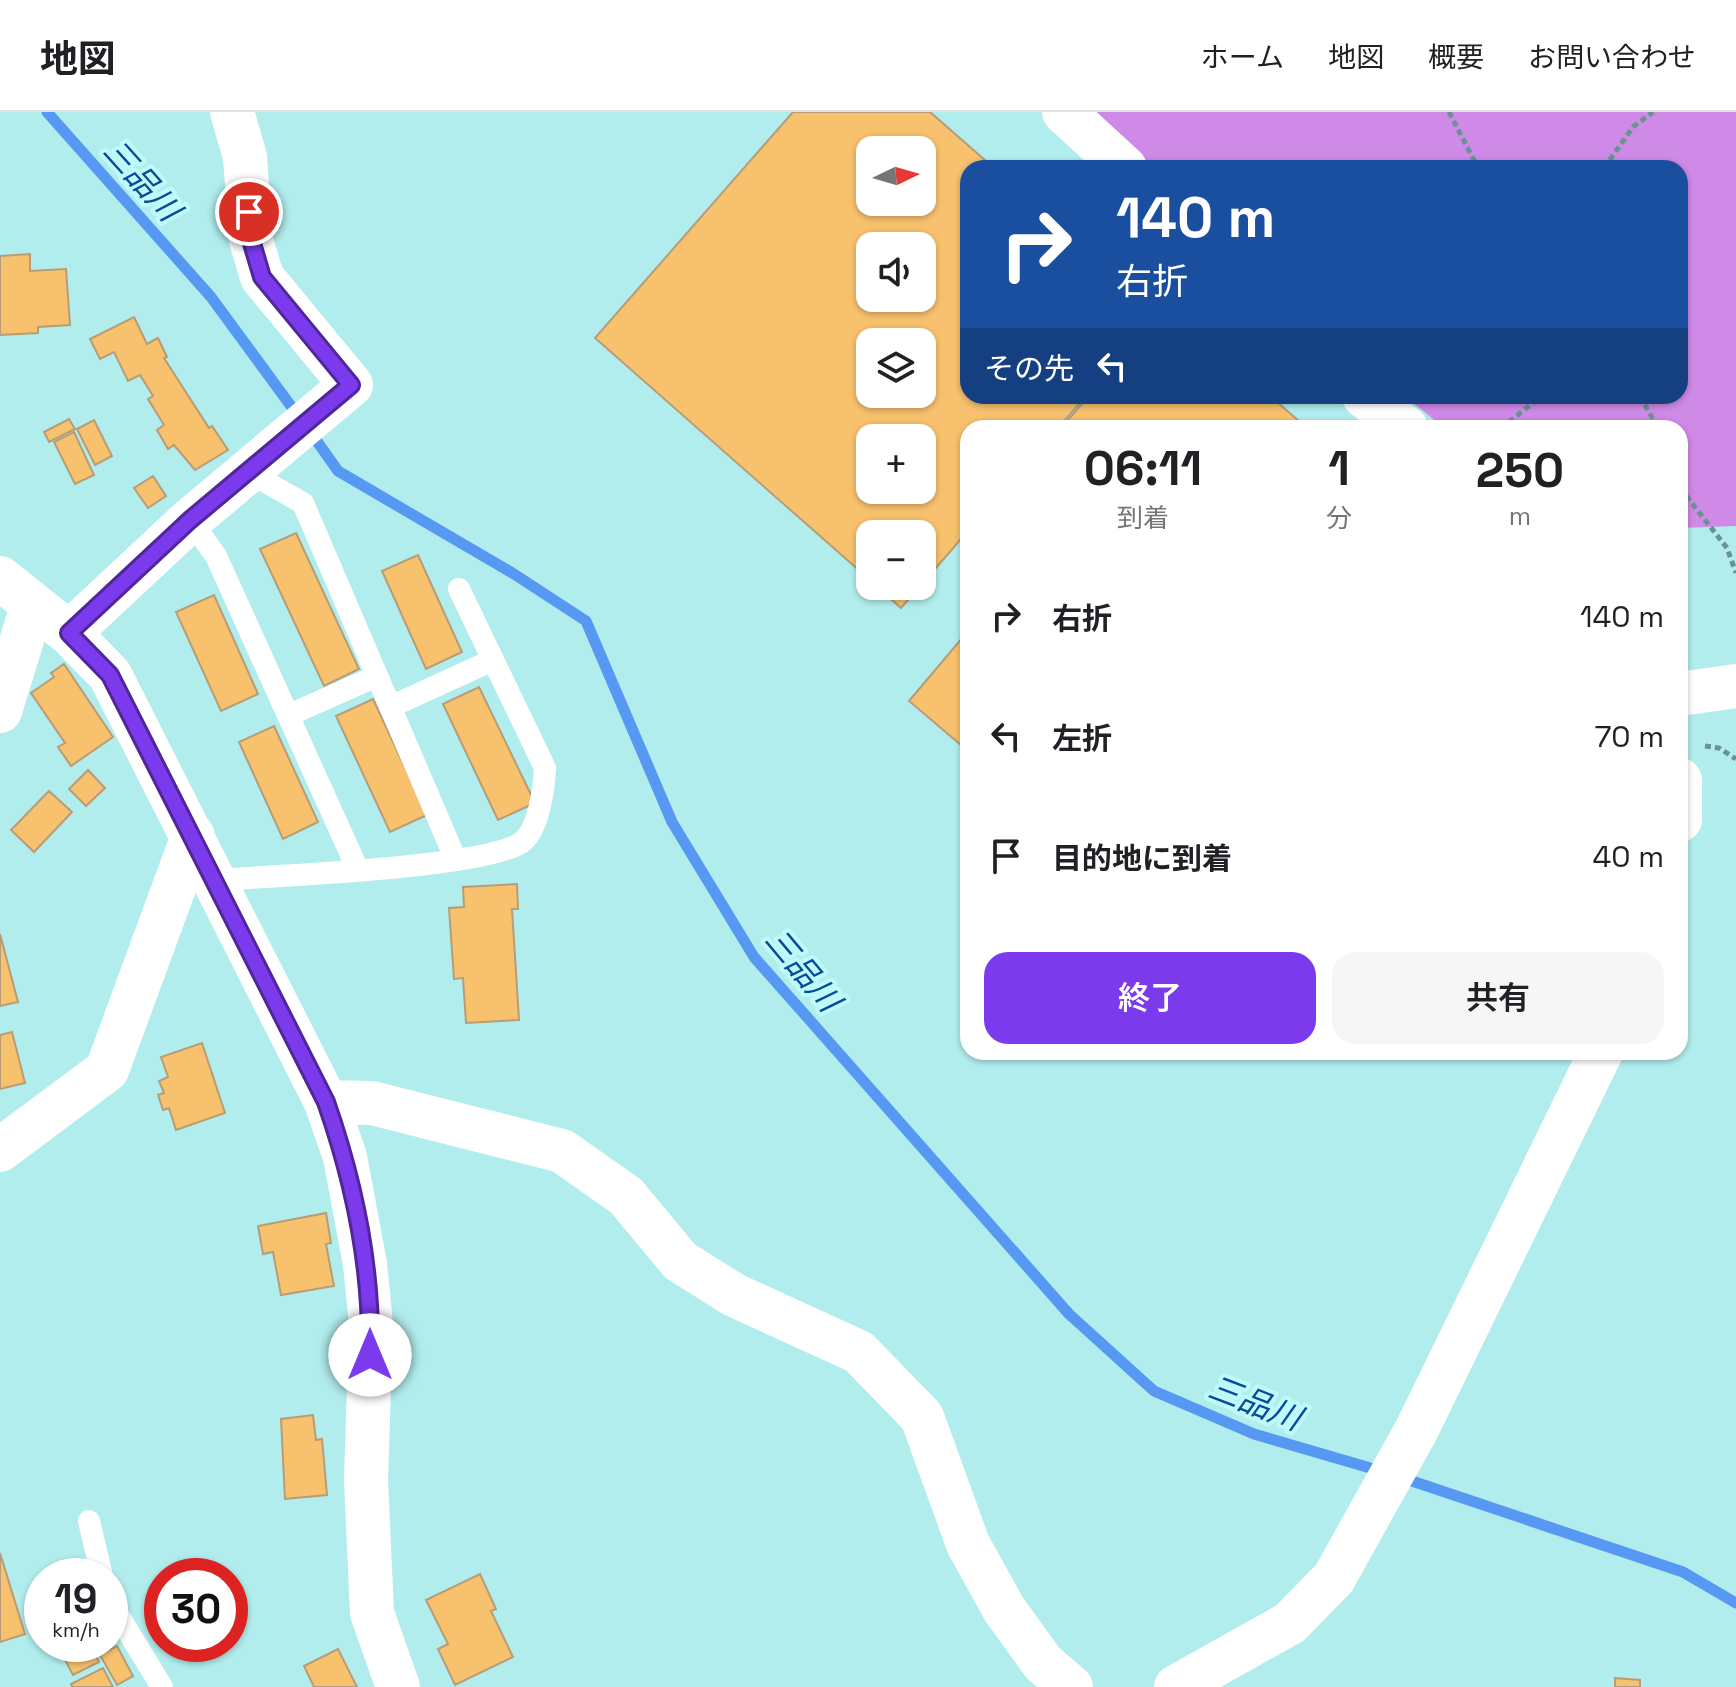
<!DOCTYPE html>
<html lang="ja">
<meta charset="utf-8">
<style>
:root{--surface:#fff;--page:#f6f6f6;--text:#202124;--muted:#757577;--line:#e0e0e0;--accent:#7c3aed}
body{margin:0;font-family:"Space Grotesk","Noto Sans JP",sans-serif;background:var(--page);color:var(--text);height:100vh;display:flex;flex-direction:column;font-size:30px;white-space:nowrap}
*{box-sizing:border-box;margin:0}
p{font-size:26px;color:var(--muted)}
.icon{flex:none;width:44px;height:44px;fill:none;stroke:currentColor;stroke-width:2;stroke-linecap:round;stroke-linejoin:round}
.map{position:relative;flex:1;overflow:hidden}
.side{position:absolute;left:960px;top:308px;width:728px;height:640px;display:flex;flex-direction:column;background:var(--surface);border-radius:24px;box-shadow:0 2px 6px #0004}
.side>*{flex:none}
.hud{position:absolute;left:960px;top:48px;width:728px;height:244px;border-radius:24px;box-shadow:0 2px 6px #0004;background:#1a4fa0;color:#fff;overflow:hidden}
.needle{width:52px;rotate:85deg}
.buttons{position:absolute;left:856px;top:24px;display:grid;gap:16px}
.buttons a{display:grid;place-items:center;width:80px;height:80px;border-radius:16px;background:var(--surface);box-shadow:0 2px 6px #0004;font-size:40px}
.speed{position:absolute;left:24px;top:1446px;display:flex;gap:16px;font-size:40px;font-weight:700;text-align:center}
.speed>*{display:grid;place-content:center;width:104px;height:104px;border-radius:50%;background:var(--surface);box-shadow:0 2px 6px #0004;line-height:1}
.speed small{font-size:20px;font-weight:400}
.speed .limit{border:12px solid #d22;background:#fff;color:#111}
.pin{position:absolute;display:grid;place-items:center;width:68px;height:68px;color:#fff;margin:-34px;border:4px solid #fff;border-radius:50%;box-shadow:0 2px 8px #0007}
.me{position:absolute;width:88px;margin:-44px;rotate:0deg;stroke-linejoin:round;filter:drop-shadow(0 0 6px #0008)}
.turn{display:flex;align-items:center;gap:28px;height:168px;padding:0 24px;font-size:36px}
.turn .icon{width:104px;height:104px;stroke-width:2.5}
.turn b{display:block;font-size:56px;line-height:68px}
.then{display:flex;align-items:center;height:76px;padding:0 24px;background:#0003;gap:16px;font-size:30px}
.eta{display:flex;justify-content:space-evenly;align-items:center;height:136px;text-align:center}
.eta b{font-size:48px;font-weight:600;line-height:56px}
.cta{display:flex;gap:16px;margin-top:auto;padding:16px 24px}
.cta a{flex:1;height:92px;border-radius:24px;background:var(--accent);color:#fff;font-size:32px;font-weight:600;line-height:92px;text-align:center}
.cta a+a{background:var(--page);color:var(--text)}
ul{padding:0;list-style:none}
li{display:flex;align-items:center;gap:24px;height:120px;padding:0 24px}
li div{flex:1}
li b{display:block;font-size:30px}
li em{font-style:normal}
header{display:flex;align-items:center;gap:48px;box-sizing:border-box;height:112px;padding:0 40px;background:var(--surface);border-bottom:2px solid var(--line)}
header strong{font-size:38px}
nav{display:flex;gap:44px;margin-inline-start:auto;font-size:28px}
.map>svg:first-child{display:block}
</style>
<header>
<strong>地図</strong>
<nav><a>ホーム</a><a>地図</a><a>概要</a><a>お問い合わせ</a></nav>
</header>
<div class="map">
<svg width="1736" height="1575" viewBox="0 0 1736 1575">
<rect width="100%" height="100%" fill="#b2eded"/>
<path fill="#cf89e7" d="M 1092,0 L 1736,0 L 1736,414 L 1680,416 L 1680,316 L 1444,316 L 1405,284 L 1680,284 L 1680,56 L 1153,56 Z"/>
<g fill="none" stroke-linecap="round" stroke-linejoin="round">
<path stroke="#5798f2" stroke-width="11" d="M 47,0 L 211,185 L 299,305
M 309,318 L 338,359 L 514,462 L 586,509 L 672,710 L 754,845 L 1069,1202 L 1154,1279 L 1254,1322 L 1384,1360
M 1400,1365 L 1683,1460 L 1736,1491"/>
</g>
<path fill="#f7c16d" stroke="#b69d77" stroke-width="2" fill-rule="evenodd" d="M 793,0 L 930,0 L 994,56 L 968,56 L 968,284 L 1086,284 L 1058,316 L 968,316 L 968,419 L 922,472 L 922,422 L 870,422 L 870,468 L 595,226 ZM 870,38 L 922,38 L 922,90 L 870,90 ZM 870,134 L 922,134 L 922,186 L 870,186 ZM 870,230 L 922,230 L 922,282 L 870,282 ZM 870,326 L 922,326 L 922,378 L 870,378 Z
M 30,142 L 30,159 L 66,157 L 70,213 L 38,215 L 38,221 L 0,223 L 0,144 Z
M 134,205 L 147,232 L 158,226 L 167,245 L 164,246 L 209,316 L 212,314 L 228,338 L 195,358 L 174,333 L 168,337 L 157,318 L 164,313 L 148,287 L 153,284 L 140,263 L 128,269 L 114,240 L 100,247 L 90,227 Z
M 1089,284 L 1270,284 L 1307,316 L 1061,316 Z
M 69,307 L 75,317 L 49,330 L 44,320 Z
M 94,308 L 112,344 L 95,353 L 77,317 Z
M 74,320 L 94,363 L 75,372 L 54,330 Z
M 153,364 L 166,384 L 148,396 L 134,376 Z
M 296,421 L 359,557 L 324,574 L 260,437 Z
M 418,443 L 462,540 L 426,557 L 382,459 Z
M 876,474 L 920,474 L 901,496 Z
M 214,483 L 258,582 L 221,599 L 176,500 Z
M 968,519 L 968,639 L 909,589 Z
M 64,552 L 113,625 L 71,654 L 58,635 L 65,631 L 31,581 L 54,565 L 51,561 Z
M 479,575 L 535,691 L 498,708 L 443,592 Z
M 373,587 L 427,703 L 390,720 L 336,604 Z
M 274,614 L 318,710 L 283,727 L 239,630 Z
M 88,658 L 105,676 L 86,694 L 69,677 Z
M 49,679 L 72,700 L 34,740 L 11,718 Z
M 517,772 L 518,797 L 512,797 L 519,908 L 466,911 L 463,866 L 454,867 L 449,796 L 464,795 L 463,775 Z
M 0,822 L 18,890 L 0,894 Z
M 12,920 L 25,971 L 0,977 L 0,923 Z
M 202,931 L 225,1001 L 176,1018 L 169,996 L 163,998 L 158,983 L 164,981 L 159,969 L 168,965 L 161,945 Z
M 326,1101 L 331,1131 L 326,1132 L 334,1174 L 281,1183 L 273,1140 L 263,1142 L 258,1114 Z
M 313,1303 L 316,1328 L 322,1327 L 327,1383 L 285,1387 L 281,1307 Z
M 0,1441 L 25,1522 L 0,1530 Z
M 480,1462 L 496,1497 L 491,1499 L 513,1545 L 455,1573 L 438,1537 L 448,1532 L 426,1488 Z
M 82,1532 L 90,1532 L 99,1550 L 73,1563 L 62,1542 Z
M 117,1534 L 133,1564 L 117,1573 L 100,1543 Z
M 338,1537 L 357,1575 L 314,1575 L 304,1554 Z
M 103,1556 L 113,1575 L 72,1575 L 71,1572 Z
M 1615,1566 L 1640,1568 L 1640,1575 L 1615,1575 Z"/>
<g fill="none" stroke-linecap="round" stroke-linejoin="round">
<path stroke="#699393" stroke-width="5" stroke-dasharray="6 4" stroke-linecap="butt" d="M 1449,0 L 1478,56
M 1604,56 L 1633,15 L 1653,0
M 1640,284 L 1658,316
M 1501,316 L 1542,284
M 1680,376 L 1727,436 L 1736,461
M 1705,634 L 1719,636 L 1736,647"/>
<path stroke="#fff" stroke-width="22" d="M 246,359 L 303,391 L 455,746
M 190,408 L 216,444 L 358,758
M 390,595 L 493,548
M 289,603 L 377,564
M 215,768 C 269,764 488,756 522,730 C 539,717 544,676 545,656 L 459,477
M 89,1409 L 102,1464
M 110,1490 L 162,1575"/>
<path stroke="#fff" stroke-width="44" d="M 1064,0 L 1125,56
M 1364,284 L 1406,316
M 0,466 L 69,521 L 110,563 L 326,990 L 345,1045 L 365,1152 L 371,1212 L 366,1368 L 372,1501 L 398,1575
M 69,521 L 190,408 L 351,273 L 262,165 L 251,128 L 245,45 L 232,0
M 1680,582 L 1736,574
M 0,599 L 32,495
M 1680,668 L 1680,708
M 326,990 L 372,991 L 562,1039 L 626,1084 L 680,1149 L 734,1183 L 859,1240 L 922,1305 L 968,1432 L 1004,1497 L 1043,1551 L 1071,1575
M 0,1038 L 107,958 L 193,724
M 1176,1575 L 1290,1511 L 1334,1466 L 1417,1317 L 1601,940"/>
</g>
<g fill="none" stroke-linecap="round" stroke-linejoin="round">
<g stroke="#51269a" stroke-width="20">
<path id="route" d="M 249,100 L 251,128 L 262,165 L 351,273 L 190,408 L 69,521 L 110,563 L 326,990 C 354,1070 372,1158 370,1243"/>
</g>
<use href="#route" stroke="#7c3aed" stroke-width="14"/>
</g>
<g text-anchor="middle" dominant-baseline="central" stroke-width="8" stroke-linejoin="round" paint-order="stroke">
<g font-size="32" font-style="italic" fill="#064a99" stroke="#bffafb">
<text transform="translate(142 68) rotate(48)">三品川</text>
<text transform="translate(803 858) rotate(50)">三品川</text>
<text transform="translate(1255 1291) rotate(21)">三品川</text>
</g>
</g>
</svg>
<div class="buttons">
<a><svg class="needle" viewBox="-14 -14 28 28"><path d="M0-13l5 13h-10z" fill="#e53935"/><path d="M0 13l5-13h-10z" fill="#757577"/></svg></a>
<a><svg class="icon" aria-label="sound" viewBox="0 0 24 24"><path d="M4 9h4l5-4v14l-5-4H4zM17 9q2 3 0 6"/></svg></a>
<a><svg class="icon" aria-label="layers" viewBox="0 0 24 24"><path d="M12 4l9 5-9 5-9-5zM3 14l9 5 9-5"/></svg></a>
<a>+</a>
<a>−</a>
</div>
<div class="speed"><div>19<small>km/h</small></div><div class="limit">30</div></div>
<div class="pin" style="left:249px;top:100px;background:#d93025"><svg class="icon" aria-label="arrive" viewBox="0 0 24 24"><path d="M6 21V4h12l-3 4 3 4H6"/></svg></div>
<svg class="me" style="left:370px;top:1243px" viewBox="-20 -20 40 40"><circle r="19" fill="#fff"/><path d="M0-13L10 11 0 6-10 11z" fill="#7c3aed"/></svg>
<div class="hud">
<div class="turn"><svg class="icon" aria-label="right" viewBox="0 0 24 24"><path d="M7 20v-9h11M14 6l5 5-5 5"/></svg><div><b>140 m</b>右折</div></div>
<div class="then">その先<svg class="icon" aria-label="left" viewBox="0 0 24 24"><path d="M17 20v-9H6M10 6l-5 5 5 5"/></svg></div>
</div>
<section class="side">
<div class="eta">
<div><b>06:11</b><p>到着</p></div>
<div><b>1</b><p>分</p></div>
<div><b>250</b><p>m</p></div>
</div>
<ul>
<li><svg class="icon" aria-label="right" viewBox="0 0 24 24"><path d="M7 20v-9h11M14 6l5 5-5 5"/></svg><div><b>右折</b></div><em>140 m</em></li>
<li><svg class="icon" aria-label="left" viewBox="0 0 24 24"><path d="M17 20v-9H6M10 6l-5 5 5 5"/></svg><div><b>左折</b></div><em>70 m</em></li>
<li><svg class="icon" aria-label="arrive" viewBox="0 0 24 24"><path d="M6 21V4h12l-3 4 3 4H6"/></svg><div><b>目的地に到着</b></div><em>40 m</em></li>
</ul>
<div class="cta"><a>終了</a><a>共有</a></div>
</section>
</div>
